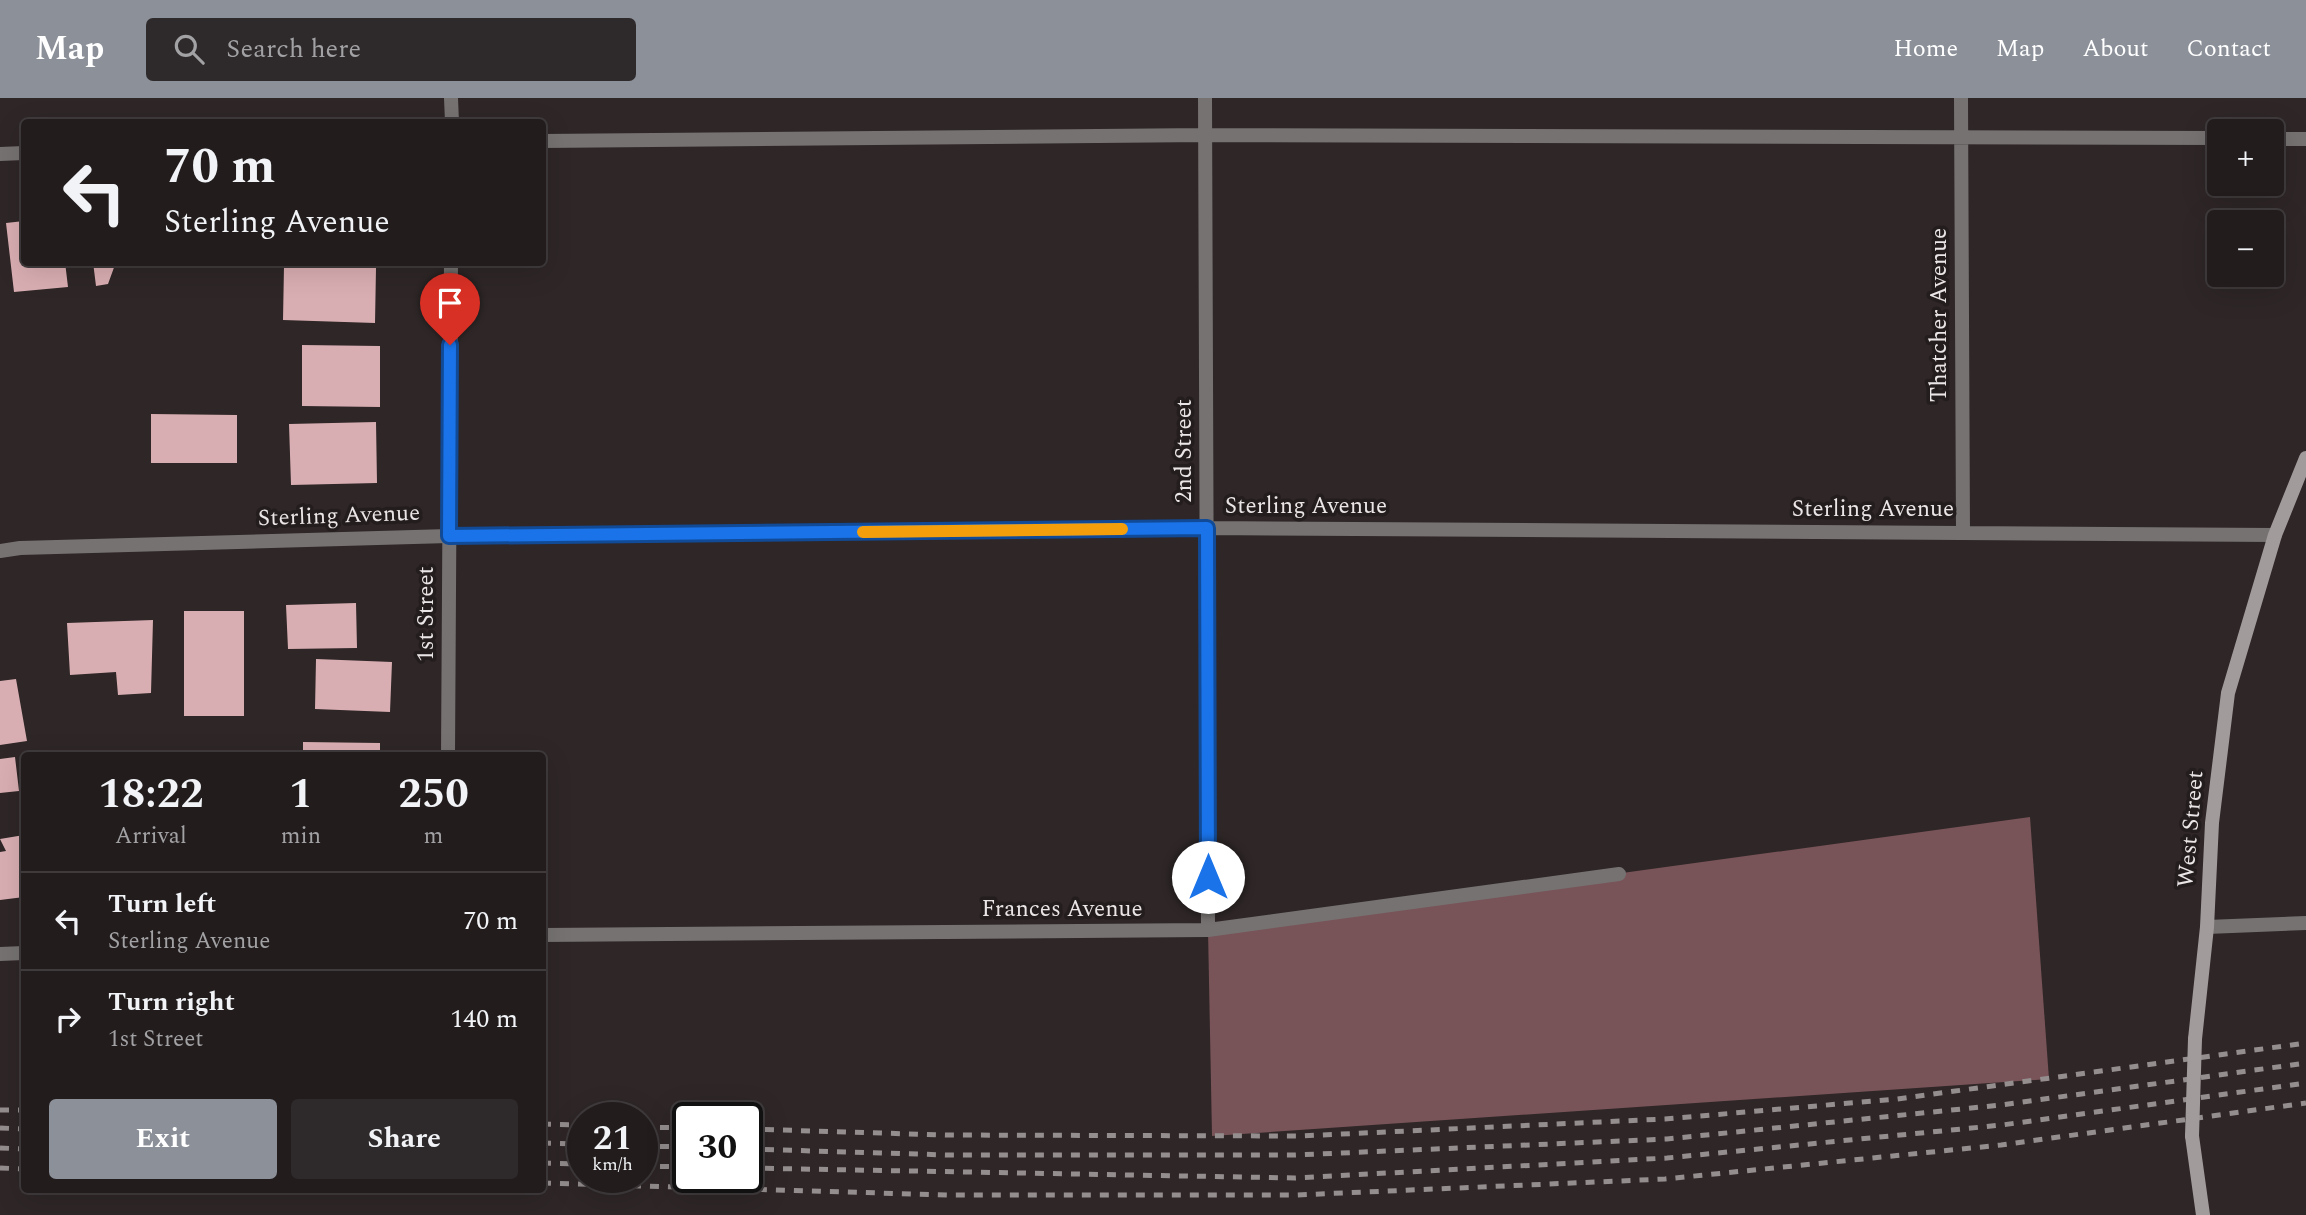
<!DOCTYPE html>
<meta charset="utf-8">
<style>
:root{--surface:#221c1d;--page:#2e292a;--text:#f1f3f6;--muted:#a2a1a4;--line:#3f3a3b;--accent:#8c9099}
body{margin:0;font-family:Spectral,serif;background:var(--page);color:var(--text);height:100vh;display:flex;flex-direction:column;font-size:26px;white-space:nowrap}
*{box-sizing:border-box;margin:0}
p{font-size:23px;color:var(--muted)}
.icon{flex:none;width:38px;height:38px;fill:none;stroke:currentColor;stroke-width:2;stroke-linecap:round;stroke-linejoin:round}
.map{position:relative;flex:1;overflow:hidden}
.sheet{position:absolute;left:21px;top:654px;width:525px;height:441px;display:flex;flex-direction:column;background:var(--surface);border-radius:7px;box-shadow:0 7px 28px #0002,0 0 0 2px var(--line)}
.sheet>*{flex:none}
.top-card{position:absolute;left:21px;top:21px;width:525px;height:147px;border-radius:7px;box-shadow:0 7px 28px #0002,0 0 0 2px var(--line);background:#221c1d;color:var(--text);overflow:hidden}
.buttons{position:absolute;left:2207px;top:21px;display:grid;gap:14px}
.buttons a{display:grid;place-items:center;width:77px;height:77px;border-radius:7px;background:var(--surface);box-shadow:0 7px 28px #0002,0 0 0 2px var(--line);font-size:35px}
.speed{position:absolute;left:567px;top:1004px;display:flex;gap:14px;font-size:35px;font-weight:700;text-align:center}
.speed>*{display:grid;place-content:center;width:91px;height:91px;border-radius:50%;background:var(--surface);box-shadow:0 7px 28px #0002,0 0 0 2px var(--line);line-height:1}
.speed small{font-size:18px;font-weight:400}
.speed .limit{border:4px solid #111;border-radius:10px;background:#fff;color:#111}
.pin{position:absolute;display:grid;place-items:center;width:60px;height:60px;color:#fff;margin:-72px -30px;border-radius:50% 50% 50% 0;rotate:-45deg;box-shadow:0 0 7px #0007}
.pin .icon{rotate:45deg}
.me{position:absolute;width:77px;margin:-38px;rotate:0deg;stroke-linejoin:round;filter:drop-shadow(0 0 5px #0008)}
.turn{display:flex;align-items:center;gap:24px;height:147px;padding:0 28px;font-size:32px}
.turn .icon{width:91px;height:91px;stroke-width:2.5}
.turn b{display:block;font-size:49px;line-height:60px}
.eta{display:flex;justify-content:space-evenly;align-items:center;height:119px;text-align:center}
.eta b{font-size:42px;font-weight:700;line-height:49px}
.button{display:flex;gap:14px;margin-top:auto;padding:14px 28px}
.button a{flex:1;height:80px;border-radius:7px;background:var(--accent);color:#fff;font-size:28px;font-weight:700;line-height:80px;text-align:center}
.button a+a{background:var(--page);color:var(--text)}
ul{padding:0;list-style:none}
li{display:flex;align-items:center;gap:21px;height:98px;padding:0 28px;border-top:2px solid var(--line)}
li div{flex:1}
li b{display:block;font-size:26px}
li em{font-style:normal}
header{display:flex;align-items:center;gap:42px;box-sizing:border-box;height:98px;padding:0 35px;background:var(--accent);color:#fff}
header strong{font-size:33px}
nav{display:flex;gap:38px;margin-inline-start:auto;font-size:24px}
.search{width:490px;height:63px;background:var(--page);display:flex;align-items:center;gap:18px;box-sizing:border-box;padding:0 24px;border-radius:7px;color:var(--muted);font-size:26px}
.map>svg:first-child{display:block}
</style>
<header>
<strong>Map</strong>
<div class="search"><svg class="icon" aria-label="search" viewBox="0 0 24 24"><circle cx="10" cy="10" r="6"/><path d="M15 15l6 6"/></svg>Search here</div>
<nav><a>Home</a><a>Map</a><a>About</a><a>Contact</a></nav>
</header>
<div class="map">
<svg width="2306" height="1117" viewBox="0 0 2306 1117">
<rect width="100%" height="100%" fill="#2e2627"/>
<path fill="#785357" d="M 2030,719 L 2049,981 L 1212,1038 L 1208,832 Z"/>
<path fill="#d9aeb2" d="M 24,123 L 24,164 L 65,164 L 68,189 L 14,194 L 6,125 Z
M 93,164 L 116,164 L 108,186 L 96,188 Z
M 284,168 L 376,170 L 375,225 L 283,222 Z
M 302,247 L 380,248 L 380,309 L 302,308 Z
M 151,316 L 237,317 L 237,365 L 151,365 Z
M 376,324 L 377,385 L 291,387 L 289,326 Z
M 356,505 L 357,550 L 288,551 L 286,507 Z
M 184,513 L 244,513 L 244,618 L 184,618 Z
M 153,522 L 151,595 L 118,597 L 116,574 L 70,577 L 67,525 Z
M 316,561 L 392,564 L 390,614 L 315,611 Z
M 16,581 L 27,643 L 0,647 L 0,583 Z
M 303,644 L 380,645 L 380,658 L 303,658 Z
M 15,659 L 19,693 L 0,695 L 0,661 Z
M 24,737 L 24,799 L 0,802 L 0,754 L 6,753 L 0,741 Z"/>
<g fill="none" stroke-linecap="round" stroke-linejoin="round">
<path stroke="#767272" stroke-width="14" d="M 2207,829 L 2306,825"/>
<path stroke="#767272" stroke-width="14" d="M 451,0 L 452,24
M 1205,0 L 1208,832
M 1961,0 L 1963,435
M 2272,41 L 2306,41
M 542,43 L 1206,37 L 2219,40
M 0,56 L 24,55
M 0,453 L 20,450 L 449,438 L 1207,430 L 2275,437
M 448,658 L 451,164
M 542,837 L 1208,832 L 1619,776
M 0,856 L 24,855"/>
<path stroke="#a29b9c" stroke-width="14" d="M 2195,941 L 2207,829 L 2212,725 L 2228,595 L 2275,437 L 2306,360
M 2192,1038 L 2203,1117"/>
<path stroke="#958e8f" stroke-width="5" stroke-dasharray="9 9" stroke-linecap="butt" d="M 0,1012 L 24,1012
M 542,1026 L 583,1027
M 642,1029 L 688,1030
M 0,1030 L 24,1031
M 747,1031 L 945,1037 L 1299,1038 L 1665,1021 L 1897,1001 L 2306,945
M 542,1045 L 583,1046
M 642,1048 L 688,1049
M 0,1050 L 24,1051
M 747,1051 L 948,1057 L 1295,1057 L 1667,1041 L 2001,1007 L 2306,965
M 542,1065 L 583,1066
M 642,1068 L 688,1069
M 0,1070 L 24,1071
M 747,1070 L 1295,1080 L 1667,1060 L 2002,1027 L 2306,985
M 542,1085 L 947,1097 L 1296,1097 L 1665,1081 L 2001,1047 L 2306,1005"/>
<path stroke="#a29b9c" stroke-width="14" d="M 2192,1038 L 2195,941"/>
</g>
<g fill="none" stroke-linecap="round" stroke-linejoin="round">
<g stroke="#114b97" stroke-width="18">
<path id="route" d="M 450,247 L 449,438 L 1207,430 L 1208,779"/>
</g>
<use href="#route" stroke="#1a73e8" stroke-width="12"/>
<path stroke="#f59e0b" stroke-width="12" d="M 863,434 L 1122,431"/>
</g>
<g text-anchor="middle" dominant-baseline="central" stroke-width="7" stroke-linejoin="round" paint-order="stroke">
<g font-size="23" fill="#eae5e6" stroke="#241d1d">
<text transform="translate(1939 217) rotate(-90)">Thatcher Avenue</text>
<text transform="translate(1184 353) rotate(-90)">2nd Street</text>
<text x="1306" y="408">Sterling Avenue</text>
<text x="1873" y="411">Sterling Avenue</text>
<text transform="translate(339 418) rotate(-2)">Sterling Avenue</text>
<text transform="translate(426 516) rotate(-90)">1st Street</text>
<text transform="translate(2191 731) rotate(-85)">West Street</text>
<text x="1062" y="811">Frances Avenue</text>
</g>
</g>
</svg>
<div class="buttons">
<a>+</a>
<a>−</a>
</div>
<div class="speed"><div>21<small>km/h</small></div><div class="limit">30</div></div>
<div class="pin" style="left:450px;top:247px;background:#d93025"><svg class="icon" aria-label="arrive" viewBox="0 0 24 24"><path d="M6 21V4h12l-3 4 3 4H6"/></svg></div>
<svg class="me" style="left:1208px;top:779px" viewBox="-20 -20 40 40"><circle r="19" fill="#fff"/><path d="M0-13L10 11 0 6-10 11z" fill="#1a73e8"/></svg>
<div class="top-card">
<div class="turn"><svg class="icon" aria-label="left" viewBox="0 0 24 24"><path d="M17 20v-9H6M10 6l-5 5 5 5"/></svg><div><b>70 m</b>Sterling Avenue</div></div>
</div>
<section class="sheet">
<div class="eta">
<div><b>18:22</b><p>Arrival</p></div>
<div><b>1</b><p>min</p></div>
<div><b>250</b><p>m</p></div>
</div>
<ul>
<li><svg class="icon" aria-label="left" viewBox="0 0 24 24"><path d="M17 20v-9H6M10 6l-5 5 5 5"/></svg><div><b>Turn left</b><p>Sterling Avenue</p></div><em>70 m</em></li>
<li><svg class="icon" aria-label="right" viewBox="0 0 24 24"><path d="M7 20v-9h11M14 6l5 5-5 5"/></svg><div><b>Turn right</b><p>1st Street</p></div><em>140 m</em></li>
</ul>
<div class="button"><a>Exit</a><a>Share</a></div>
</section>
</div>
